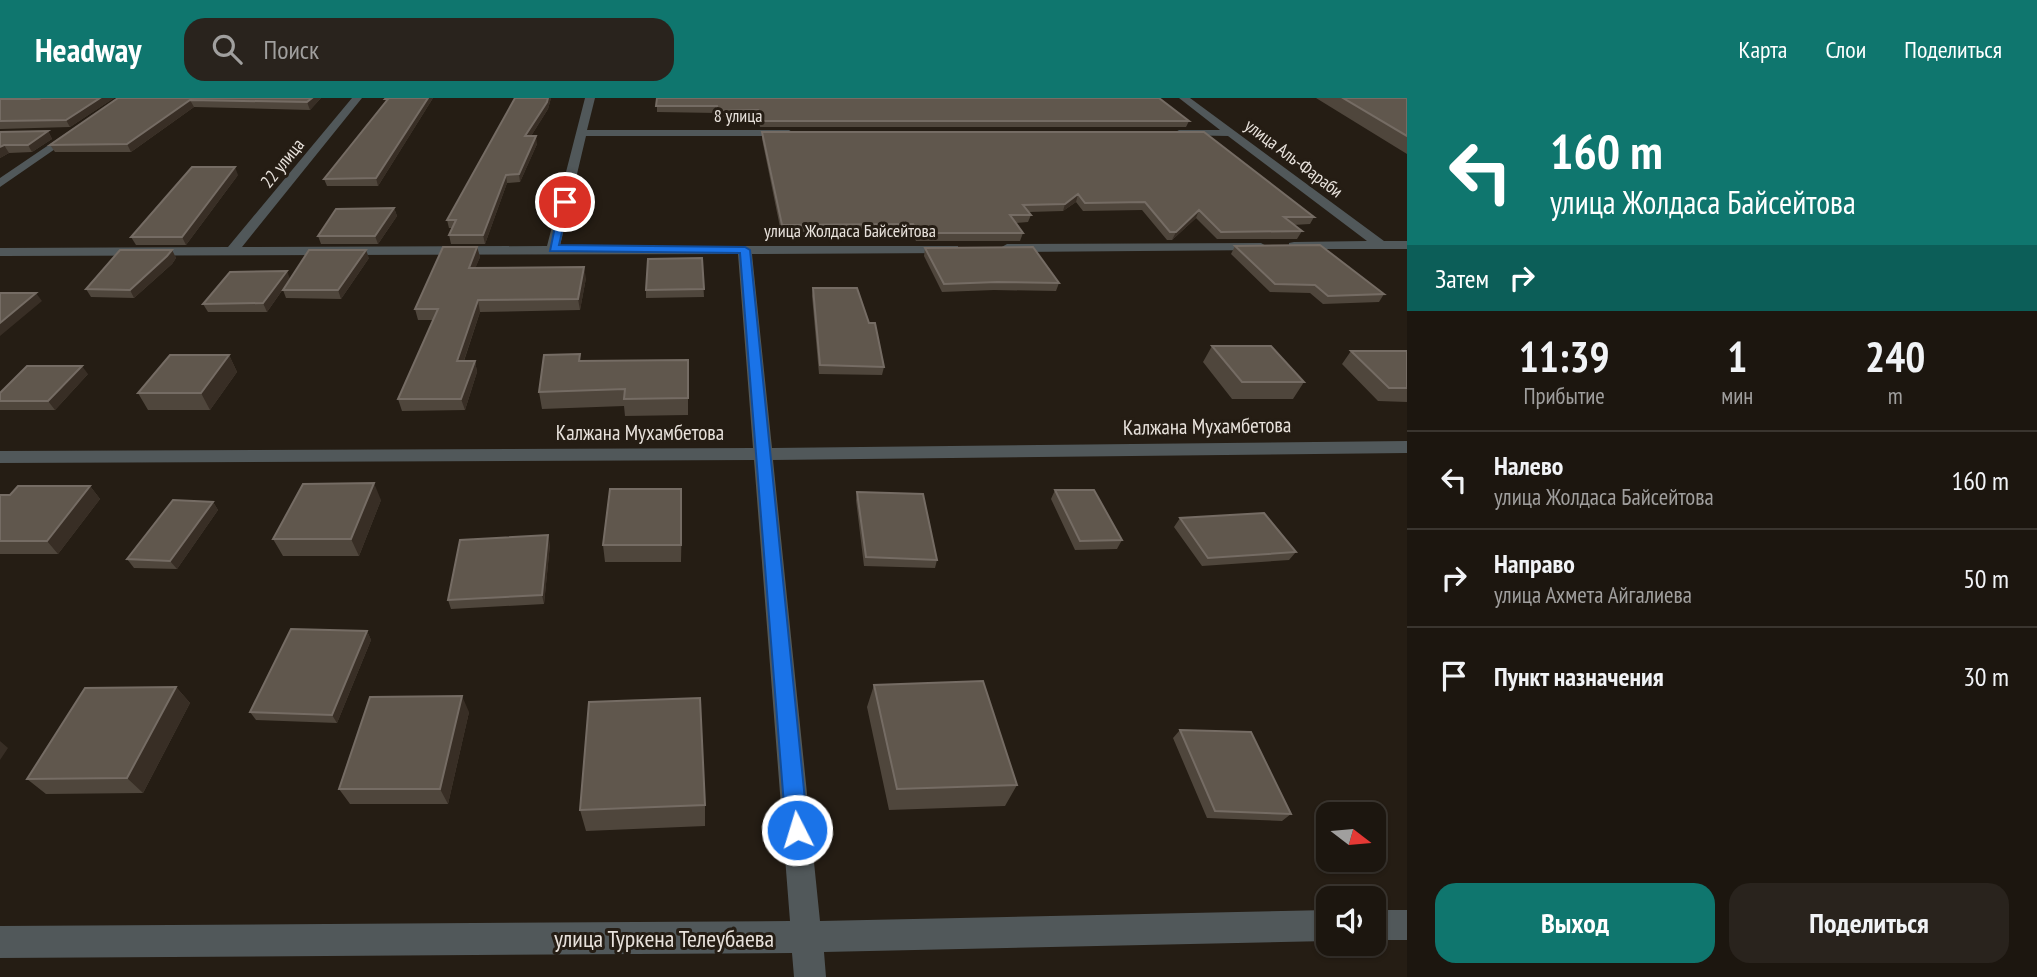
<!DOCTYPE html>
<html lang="ru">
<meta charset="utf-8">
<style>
:root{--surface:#1c160f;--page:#29231d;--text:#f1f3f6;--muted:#a09f9e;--line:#3a352f;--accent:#0f766e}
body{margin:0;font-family:"PT Sans Narrow",sans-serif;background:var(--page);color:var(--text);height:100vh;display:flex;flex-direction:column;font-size:26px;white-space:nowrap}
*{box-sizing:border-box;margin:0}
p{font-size:23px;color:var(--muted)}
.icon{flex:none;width:38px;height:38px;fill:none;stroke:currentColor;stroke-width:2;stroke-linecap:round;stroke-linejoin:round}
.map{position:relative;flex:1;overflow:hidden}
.panel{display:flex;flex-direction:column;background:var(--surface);width:630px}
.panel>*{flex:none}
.guide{background:#0f766e;color:#fff;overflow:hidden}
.needle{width:46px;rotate:106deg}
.controls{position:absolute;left:1316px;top:704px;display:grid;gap:14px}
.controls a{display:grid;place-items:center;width:70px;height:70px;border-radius:14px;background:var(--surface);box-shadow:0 2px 5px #0004,0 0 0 2px var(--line);font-size:35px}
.pin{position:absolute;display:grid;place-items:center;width:60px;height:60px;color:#fff;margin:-30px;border:4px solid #fff;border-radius:50%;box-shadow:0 2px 7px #0007}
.me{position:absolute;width:77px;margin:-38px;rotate:355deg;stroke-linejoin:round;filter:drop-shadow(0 0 5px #0008)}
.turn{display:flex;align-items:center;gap:24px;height:147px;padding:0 28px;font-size:32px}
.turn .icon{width:91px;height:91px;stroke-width:2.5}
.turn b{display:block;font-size:49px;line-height:60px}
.then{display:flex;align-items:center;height:66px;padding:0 28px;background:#0003;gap:14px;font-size:26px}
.eta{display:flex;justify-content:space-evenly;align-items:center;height:119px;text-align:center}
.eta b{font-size:42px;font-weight:700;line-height:49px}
.cta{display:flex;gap:14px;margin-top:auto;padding:14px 28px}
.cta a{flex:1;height:80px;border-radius:21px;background:var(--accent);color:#fff;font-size:28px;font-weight:700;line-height:80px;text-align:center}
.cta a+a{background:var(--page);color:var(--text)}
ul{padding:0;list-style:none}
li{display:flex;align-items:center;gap:21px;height:98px;padding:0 28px;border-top:2px solid var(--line)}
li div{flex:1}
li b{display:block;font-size:26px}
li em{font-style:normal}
header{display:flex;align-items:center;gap:42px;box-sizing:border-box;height:98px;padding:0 35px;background:var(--accent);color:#fff}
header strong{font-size:33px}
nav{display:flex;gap:38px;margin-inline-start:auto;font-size:24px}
.search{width:490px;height:63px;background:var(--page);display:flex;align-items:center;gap:18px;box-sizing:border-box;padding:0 24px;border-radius:21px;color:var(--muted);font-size:26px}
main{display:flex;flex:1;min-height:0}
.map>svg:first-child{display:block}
</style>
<header>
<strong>Headway</strong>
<div class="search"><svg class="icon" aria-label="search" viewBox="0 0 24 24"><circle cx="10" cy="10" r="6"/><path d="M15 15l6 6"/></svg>Поиск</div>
<nav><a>Карта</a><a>Слои</a><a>Поделиться</a></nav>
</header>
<main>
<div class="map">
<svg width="1407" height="879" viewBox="0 0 1407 879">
<rect width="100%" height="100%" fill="#251d14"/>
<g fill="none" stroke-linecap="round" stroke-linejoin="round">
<path fill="#51585a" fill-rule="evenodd" d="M 118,0 L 129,0 L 0,89 L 0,80 Z
M 352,0 L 362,0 L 242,149 L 547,148 L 585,0 L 595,0 L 587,32 L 789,32 L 794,35 L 789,38 L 586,38 L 560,148 L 958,148 L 958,154 L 953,155 L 752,156 L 772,350 L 1407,343 L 1407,355 L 773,362 L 820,823 L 1328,812 L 1328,843 L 824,854 L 826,879 L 794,879 L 792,855 L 0,860 L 0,828 L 790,823 L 754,362 L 0,365 L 0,353 L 753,350 L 738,156 L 0,158 L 0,150 L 228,149 Z
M 1179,0 L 1190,0 L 1384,143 L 1407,143 L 1407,151 L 1289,151 L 1289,145 L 1294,144 L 1367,143 L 1228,38 L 1175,37 L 1174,35 L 1179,32 L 1220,32 Z
M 1261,145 L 1268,149 L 1266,152 L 1007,154 L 1000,150 L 1007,146 Z
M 1374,812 L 1407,812 L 1407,842 L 1374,842 Z"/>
</g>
<path fill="#4f463c" d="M 41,0 L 114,0 L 70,29 L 0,31 L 0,1 L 39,1 Z
M 118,0 L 321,0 L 310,12 L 194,9 L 131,54 L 55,54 L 50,47 Z
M 433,0 L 378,88 L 327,88 L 324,81 L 386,3 L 385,1 Z
M 515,0 L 551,0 L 548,11 L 531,38 L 537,46 L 520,84 L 507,85 L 485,146 L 451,146 L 449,137 L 452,130 L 449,130 L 447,122 Z
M 657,0 L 1189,23 L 1186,29 L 760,29 L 758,19 L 718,19 L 717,15 L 657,14 Z
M 1316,0 L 1407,0 L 1407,56 Z
M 48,33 L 52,41 L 32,54 L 9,55 L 0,60 L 0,34 Z
M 762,34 L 1314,119 L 1310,126 L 1293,127 L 1302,133 L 1297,141 L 1217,141 L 1196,120 L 1172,142 L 1167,142 L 1142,112 L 1083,113 L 1076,104 L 1063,113 L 1029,114 L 1031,117 L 1028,124 L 1015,125 L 1023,135 L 1020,143 L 916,143 L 911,133 L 781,134 L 762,41 Z
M 238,77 L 186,147 L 136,147 L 131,139 Z
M 394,110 L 397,118 L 378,146 L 321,146 L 318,138 Z
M 1235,148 L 1384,196 L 1379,204 L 1323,206 L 1310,195 L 1270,194 L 1231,156 Z
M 477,149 L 480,159 L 475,170 L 586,180 L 580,212 L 480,214 L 464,263 L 475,263 L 477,274 L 465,312 L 402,313 L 398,301 L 433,222 L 418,222 L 415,211 Z
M 925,150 L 1059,185 L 1056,193 L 994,192 L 942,194 L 924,158 Z
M 172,152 L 176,160 L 172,166 L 134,200 L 91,199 L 86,191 Z
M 369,160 L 341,201 L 286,200 L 283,192 L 288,184 L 267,214 L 208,214 L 203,206 L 290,181 Z
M 702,160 L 704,199 L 646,200 L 646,192 Z
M 813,190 L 884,269 L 882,277 L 819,276 L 812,198 Z
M 1212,248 L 1304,284 L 1293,301 L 1232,301 L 1203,264 Z
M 1351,253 L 1407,253 L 1407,304 L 1378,303 L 1342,266 Z
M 229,257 L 237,274 L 210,312 L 148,312 L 138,295 Z
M 688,262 L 688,317 L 625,318 L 624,308 L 542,311 L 539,294 L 581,263 Z
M 88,276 L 55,312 L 0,312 L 0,295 Z
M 90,388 L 100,401 L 58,456 L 0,456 L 0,397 L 10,397 Z
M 1055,392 L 1122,442 L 1117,451 L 1075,452 L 1051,401 Z
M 857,394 L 937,462 L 935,470 L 864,468 L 856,402 Z
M 381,402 L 359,458 L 283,458 L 273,441 Z
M 213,404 L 218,412 L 177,471 L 134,470 L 127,461 Z
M 682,408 L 681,464 L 605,464 L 603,447 Z
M 1180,420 L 1296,454 L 1289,462 L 1202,468 L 1174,429 Z
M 550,446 L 544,506 L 451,511 L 448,502 Z
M 367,533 L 371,542 L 337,625 L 256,622 L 250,614 Z
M 874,587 L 1017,687 L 1005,708 L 889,712 L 867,609 Z
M 176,589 L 190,605 L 143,695 L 46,696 L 27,681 Z
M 469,614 L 448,706 L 350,706 L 339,691 Z
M 1180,632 L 1291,716 L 1282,723 L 1207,720 L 1173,640 Z
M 705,707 L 705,728 L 586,733 L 580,712 Z"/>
<path fill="#382e25" d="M 100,0 L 114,0 L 70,29 L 66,22 Z
M 312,0 L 321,0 L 310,12 L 307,4 Z
M 428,0 L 433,0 L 378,88 L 376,80 Z
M 548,0 L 551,0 L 548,11 L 526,46 L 525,38 Z
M 190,2 L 194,9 L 131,54 L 127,46 Z
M 48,33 L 52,41 L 32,54 L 28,47 Z
M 536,38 L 537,46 L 520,84 L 519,76 Z
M 4,47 L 9,55 L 0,60 L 0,49 Z
M 235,69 L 238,77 L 186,147 L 182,139 Z
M 506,77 L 507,85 L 485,146 L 483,137 Z
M 1078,96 L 1076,104 L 1063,113 L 1065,106 Z
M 394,110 L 397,118 L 378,146 L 375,138 Z
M 1199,112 L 1196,120 L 1172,142 L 1176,134 Z
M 477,149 L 480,159 L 471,181 L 469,170 Z
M 172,152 L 176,160 L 172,166 L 134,200 L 130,192 Z
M 366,152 L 369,160 L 341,201 L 338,192 Z
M 584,169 L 586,180 L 580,212 L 578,201 Z
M 287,173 L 290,181 L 267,214 L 263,205 Z
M 36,195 L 42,203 L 0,238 L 0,225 Z
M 478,202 L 480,214 L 460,274 L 457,263 Z
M 229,257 L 237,274 L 210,312 L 201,295 Z
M 475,263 L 477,274 L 465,312 L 461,301 Z
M 82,268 L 88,276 L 55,312 L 48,303 Z
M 374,385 L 381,402 L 359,458 L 351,441 Z
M 90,388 L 100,401 L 58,456 L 47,443 Z
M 681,391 L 682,408 L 681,464 Z
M 213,404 L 218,412 L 177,471 L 170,463 Z
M 548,437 L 550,446 L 544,506 L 542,497 Z
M 367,533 L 371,542 L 337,625 L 332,617 Z
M 176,589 L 190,605 L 143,695 L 127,680 Z
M 462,598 L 469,614 L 448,706 L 440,691 Z
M 0,643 L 8,650 L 0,662 Z"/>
<path fill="#60574d" stroke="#756c64" stroke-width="2" d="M 41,0 L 100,0 L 66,22 L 0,23 L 0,1 L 39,1 Z
M 118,0 L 312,0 L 307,4 L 190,2 L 127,46 L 50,47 Z
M 386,0 L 428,0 L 376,80 L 324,81 L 388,1 L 385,1 Z
M 515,0 L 548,0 L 547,4 L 525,38 L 536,38 L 519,76 L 506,77 L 483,137 L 449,137 L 456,122 L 447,122 Z
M 657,0 L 1159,0 L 1189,23 L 760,23 L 758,12 L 718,13 L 717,8 L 656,8 Z
M 1343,0 L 1407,0 L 1407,38 Z
M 48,33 L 28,47 L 4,47 L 0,49 L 0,34 Z
M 762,34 L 1204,34 L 1314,119 L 1284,119 L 1302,133 L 1221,134 L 1199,112 L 1176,134 L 1170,134 L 1145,104 L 1085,105 L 1078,96 L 1065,106 L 1023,107 L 1031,117 L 1010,117 L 1023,135 L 918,135 L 913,126 L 782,127 Z
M 192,69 L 235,69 L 182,139 L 131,139 Z
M 394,110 L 375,138 L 318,138 L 336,111 Z
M 1320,147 L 1384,196 L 1328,198 L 1315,187 L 1275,186 L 1235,148 Z
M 443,149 L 477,149 L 469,170 L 584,169 L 578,201 L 478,202 L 457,263 L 475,263 L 461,301 L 398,301 L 438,211 L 415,211 Z
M 1033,149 L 1059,185 L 997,184 L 944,186 L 925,150 Z
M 120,152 L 172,152 L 167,158 L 130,192 L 86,191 Z
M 309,152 L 366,152 L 338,192 L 283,192 Z
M 702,160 L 704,191 L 646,192 L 648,161 Z
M 287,173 L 263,205 L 203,206 L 230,174 Z
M 813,190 L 857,190 L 869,225 L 875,225 L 884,269 L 820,267 Z
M 0,195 L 36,195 L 0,225 Z
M 1212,248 L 1271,248 L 1304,284 L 1242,284 Z
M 1351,253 L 1407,253 L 1407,290 L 1389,290 Z
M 580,256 L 579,263 L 688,262 L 688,300 L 624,301 L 625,291 L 539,294 L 544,257 Z
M 170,257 L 229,257 L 201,295 L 138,295 Z
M 27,268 L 82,268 L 48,303 L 0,303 L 0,295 Z
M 374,385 L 351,441 L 273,441 L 303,386 Z
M 18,388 L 90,388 L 47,443 L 0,443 L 0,397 L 10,397 Z
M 610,391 L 681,391 L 681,447 L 603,447 Z
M 1055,392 L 1094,392 L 1122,442 L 1080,443 Z
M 857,394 L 923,396 L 937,462 L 866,459 Z
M 173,402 L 213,404 L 170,463 L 127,461 Z
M 1264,415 L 1296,454 L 1208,460 L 1180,420 Z
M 548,437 L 542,497 L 448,502 L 460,442 Z
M 291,531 L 367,533 L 332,617 L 250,614 Z
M 983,583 L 1017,687 L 897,691 L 874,587 Z
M 176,589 L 127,680 L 27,681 L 85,590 Z
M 462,598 L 440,691 L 339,691 L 370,599 Z
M 700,600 L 705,707 L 580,712 L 589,604 Z
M 1180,632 L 1251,634 L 1291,716 L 1215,713 Z"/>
<path fill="#1a73e8" stroke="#114b97" stroke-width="2" d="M 565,101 L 569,104 L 559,147 L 745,149 L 750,152 L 808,732 L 804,739 L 797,742 L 789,739 L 786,732 L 740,155 L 550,153 L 560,104 Z"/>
<g text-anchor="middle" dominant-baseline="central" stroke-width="6" stroke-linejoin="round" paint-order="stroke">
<g font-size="18" fill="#e8e2dc" stroke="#251d14">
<text x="738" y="17">8 улица</text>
<text transform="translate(1294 60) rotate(37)">улица Аль-Фараби</text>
<text transform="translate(282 65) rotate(-51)">22 улица</text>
<text x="850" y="132">улица Жолдаса Байсейтова</text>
</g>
<g font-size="21" fill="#e8e2dc" stroke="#251d14">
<text transform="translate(1207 328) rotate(-1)">Калжана Мухамбетова</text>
<text x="640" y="334">Калжана Мухамбетова</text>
</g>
<g font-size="24" fill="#e8e2dc" stroke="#251d14">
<text x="664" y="840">улица Туркена Телеубаева</text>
</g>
</g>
</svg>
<div class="controls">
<a><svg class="needle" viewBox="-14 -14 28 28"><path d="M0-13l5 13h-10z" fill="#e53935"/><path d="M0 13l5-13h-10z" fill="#a09f9e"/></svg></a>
<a><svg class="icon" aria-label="sound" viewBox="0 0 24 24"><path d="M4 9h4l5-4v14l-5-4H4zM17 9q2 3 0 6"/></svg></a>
</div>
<div class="pin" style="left:565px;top:104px;background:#d93025"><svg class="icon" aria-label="arrive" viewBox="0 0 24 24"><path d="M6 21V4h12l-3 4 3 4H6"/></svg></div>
<svg class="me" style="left:797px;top:732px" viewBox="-20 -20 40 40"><circle r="17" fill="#1a73e8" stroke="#fff" stroke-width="3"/><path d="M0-11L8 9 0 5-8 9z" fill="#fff"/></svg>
</div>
<section class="panel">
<div class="guide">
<div class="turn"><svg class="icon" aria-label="left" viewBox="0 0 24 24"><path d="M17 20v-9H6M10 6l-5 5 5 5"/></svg><div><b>160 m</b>улица Жолдаса Байсейтова</div></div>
<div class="then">Затем<svg class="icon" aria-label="right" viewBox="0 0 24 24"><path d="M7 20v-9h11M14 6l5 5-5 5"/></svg></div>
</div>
<div class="eta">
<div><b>11:39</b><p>Прибытие</p></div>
<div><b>1</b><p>мин</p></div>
<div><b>240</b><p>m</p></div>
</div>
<ul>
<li><svg class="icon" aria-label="left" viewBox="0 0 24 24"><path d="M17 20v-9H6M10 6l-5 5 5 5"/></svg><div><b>Налево</b><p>улица Жолдаса Байсейтова</p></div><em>160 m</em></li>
<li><svg class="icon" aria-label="right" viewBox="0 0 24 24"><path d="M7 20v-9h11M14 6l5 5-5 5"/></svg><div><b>Направо</b><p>улица Ахмета Айгалиева</p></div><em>50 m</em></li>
<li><svg class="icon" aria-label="arrive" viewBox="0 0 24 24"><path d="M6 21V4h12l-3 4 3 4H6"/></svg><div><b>Пункт назначения</b></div><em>30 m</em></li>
</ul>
<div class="cta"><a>Выход</a><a>Поделиться</a></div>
</section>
</main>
